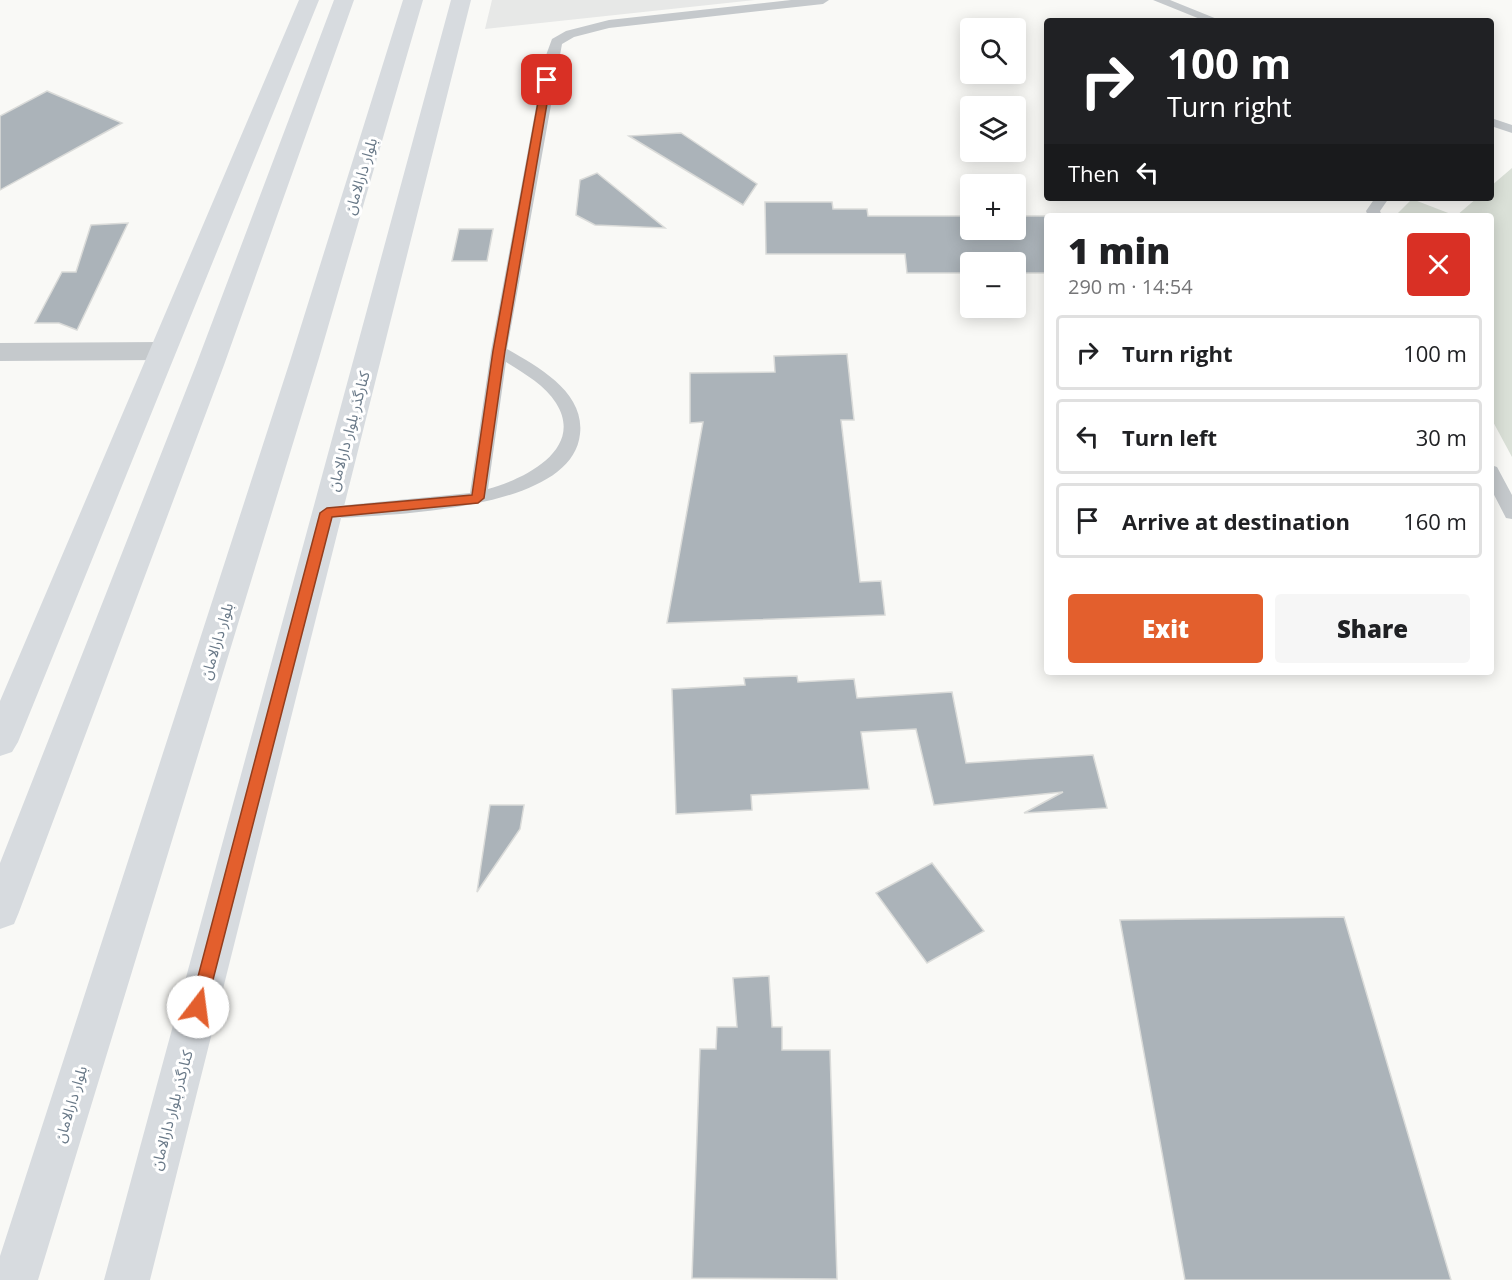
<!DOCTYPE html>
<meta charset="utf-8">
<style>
:root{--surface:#fff;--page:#f6f6f6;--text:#202124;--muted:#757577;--line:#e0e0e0;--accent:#e35f2d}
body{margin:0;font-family:"Open Sans","Noto Sans Arabic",sans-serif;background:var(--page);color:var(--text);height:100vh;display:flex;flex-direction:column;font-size:22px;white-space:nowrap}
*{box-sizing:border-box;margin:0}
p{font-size:20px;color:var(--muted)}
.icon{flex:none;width:33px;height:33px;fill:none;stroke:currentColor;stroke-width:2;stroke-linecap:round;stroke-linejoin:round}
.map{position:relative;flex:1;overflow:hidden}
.details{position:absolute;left:1044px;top:213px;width:450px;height:462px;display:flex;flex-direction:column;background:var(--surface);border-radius:6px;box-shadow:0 3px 15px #0003}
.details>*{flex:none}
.top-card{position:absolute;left:1044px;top:18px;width:450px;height:183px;border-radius:6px;box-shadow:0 3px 15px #0003;background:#202124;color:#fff;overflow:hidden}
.controls{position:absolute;left:960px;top:18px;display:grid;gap:12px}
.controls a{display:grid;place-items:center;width:66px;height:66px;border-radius:6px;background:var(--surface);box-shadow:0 3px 15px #0003;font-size:30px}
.pin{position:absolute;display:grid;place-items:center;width:51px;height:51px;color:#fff;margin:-26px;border-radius:12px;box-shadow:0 3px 9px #0006}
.me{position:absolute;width:66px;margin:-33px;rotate:15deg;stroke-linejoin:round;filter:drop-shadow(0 0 4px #0008)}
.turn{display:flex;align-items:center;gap:21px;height:126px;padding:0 24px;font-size:27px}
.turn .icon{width:78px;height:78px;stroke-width:2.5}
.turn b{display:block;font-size:42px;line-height:51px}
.then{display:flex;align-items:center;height:57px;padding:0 24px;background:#0003;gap:12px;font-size:22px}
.round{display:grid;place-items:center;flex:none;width:63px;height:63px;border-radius:6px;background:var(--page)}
.head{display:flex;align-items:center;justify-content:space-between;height:102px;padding:0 24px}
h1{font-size:36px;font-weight:800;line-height:45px}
.primary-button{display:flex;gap:12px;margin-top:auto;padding:12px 24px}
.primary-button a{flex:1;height:69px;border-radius:6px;background:var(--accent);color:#fff;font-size:24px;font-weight:800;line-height:69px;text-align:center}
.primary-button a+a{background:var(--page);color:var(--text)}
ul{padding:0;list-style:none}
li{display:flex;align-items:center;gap:18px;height:75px;margin:0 12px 9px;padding:0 12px;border:3px solid var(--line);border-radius:6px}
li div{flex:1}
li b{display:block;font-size:22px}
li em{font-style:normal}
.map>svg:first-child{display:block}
</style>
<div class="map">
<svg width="1512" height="1280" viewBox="0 0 1512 1280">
<rect width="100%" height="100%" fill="#f9f9f6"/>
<path fill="#e7e8e7" d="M 492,0 L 755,0 L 485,29 Z"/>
<path fill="#dae0d7" d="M 1512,168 L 1512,457 L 1491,418 L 1491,216 L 1395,216 L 1412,199 L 1456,216 L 1477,198 L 1491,198 L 1491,186 Z"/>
<path fill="#abb3b9" stroke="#dadbd9" stroke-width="1.5" d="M 47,91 L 122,123 L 0,190 L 0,116 Z
M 681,133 L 757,184 L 743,205 L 629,136 Z
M 597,173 L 665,228 L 595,225 L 576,215 L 580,180 Z
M 765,202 L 832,202 L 833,209 L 867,209 L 868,216 L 970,216 L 970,230 L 1016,230 L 1016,216 L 1047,216 L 1047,273 L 1016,273 L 1016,262 L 970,262 L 970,273 L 907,273 L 905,254 L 766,254 Z
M 128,223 L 77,330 L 59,323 L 35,323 L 62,272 L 76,272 L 91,225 Z
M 459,229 L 493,229 L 487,261 L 452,261 Z
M 847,354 L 854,420 L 841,420 L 860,582 L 881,581 L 885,615 L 667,623 L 703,422 L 690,423 L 690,373 L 775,372 L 774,356 Z
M 797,676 L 798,682 L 854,679 L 857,698 L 952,692 L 966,763 L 1093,755 L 1107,808 L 1024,813 L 1063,792 L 934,805 L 916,729 L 861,732 L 869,789 L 751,795 L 752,810 L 676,814 L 672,689 L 745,685 L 744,678 Z
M 490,805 L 524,805 L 520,829 L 477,892 Z
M 932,863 L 984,931 L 927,963 L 876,893 Z
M 1344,917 L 1451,1280 L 1185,1280 L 1120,920 Z
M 769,976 L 772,1027 L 782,1027 L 782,1050 L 830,1050 L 837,1279 L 692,1278 L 700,1049 L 716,1049 L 717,1027 L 737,1027 L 733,978 Z"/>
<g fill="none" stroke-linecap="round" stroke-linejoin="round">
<path fill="#c5c9cc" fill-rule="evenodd" d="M 791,0 L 829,0 L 823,4 L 609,28 L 574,37 L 562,44 L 507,349 C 538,367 585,392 580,434 C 572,513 385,514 327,519 L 321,518 L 318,513 L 321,508 L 327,507 L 470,493 L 491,351 L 545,58 L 552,39 L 566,31 L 609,20 ZM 506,362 C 523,373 545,385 556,403 C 585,449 525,479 488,489 Z
M 1153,0 L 1170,0 L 1222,21 L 1205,21 Z
M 1491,118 L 1512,125 L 1512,133 L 1491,126 Z
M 1375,198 L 1389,198 L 1380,211 L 1382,216 L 1368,216 L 1366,211 Z
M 1491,465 L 1497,467 L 1512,495 L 1512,519 L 1506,518 L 1491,489 Z"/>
<path fill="#c5c9cc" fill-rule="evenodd" d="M 162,342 L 172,345 L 176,351 L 172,357 L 162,360 L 0,361 L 0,343 Z"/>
<path fill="#d7dbdf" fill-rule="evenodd" d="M 299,0 L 319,0 L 18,742 L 12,752 L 0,756 L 0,701 Z
M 334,0 L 354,0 L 224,365 L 19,912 L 14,924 L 0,929 L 0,863 L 196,365 Z
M 403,0 L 423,0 L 319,358 L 38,1280 L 0,1280 L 0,1256 L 291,358 Z
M 451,0 L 471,0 L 150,1280 L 104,1280 Z"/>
</g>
<path fill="#e35f2d" stroke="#943e1d" stroke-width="1.5" d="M 547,77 L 551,80 L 505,351 L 484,498 L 478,503 L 332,517 L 206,1007 L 204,1012 L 198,1015 L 192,1012 L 190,1007 L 320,513 L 327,508 L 472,495 L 493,351 L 542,80 Z"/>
<g text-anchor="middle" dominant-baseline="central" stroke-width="6" stroke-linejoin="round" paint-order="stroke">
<g font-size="15" fill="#687887" stroke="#fff">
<text transform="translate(360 176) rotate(-73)">بلوار دارالامان</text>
<text transform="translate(348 431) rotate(-75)">کنارگذر بلوار دارالامان</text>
<text transform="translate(216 641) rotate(-73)">بلوار دارالامان</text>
<text transform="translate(70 1104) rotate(-73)">بلوار دارالامان</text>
<text transform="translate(171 1110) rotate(-75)">کنارگذر بلوار دارالامان</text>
</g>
</g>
</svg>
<div class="controls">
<a><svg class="icon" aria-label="search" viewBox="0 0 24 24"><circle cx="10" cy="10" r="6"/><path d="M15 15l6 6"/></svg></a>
<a><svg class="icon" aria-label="layers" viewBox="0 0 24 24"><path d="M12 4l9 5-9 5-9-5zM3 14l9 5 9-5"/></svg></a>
<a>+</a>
<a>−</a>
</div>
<div class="pin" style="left:547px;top:80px;background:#d93025"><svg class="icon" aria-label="arrive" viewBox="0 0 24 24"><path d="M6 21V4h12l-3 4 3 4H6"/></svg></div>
<svg class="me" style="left:198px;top:1007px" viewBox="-20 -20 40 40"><circle r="19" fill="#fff"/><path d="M0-13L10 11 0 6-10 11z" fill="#e35f2d"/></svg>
<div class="top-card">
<div class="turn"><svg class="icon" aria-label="right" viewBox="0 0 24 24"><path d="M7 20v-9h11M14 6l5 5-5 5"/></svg><div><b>100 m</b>Turn right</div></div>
<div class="then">Then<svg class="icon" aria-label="left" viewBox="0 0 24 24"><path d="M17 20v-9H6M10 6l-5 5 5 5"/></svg></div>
</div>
<section class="details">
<div class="head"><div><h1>1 min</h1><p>290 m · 14:54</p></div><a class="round" style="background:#d93025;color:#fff"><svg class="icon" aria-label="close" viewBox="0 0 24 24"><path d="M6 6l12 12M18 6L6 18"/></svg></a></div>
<ul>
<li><svg class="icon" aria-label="right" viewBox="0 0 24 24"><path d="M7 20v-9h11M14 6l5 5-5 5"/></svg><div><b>Turn right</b></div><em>100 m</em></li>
<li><svg class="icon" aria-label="left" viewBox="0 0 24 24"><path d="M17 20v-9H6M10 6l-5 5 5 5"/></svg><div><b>Turn left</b></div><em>30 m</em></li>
<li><svg class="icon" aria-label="arrive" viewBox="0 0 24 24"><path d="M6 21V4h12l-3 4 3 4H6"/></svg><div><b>Arrive at destination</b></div><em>160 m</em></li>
</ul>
<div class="primary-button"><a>Exit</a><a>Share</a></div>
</section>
</div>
